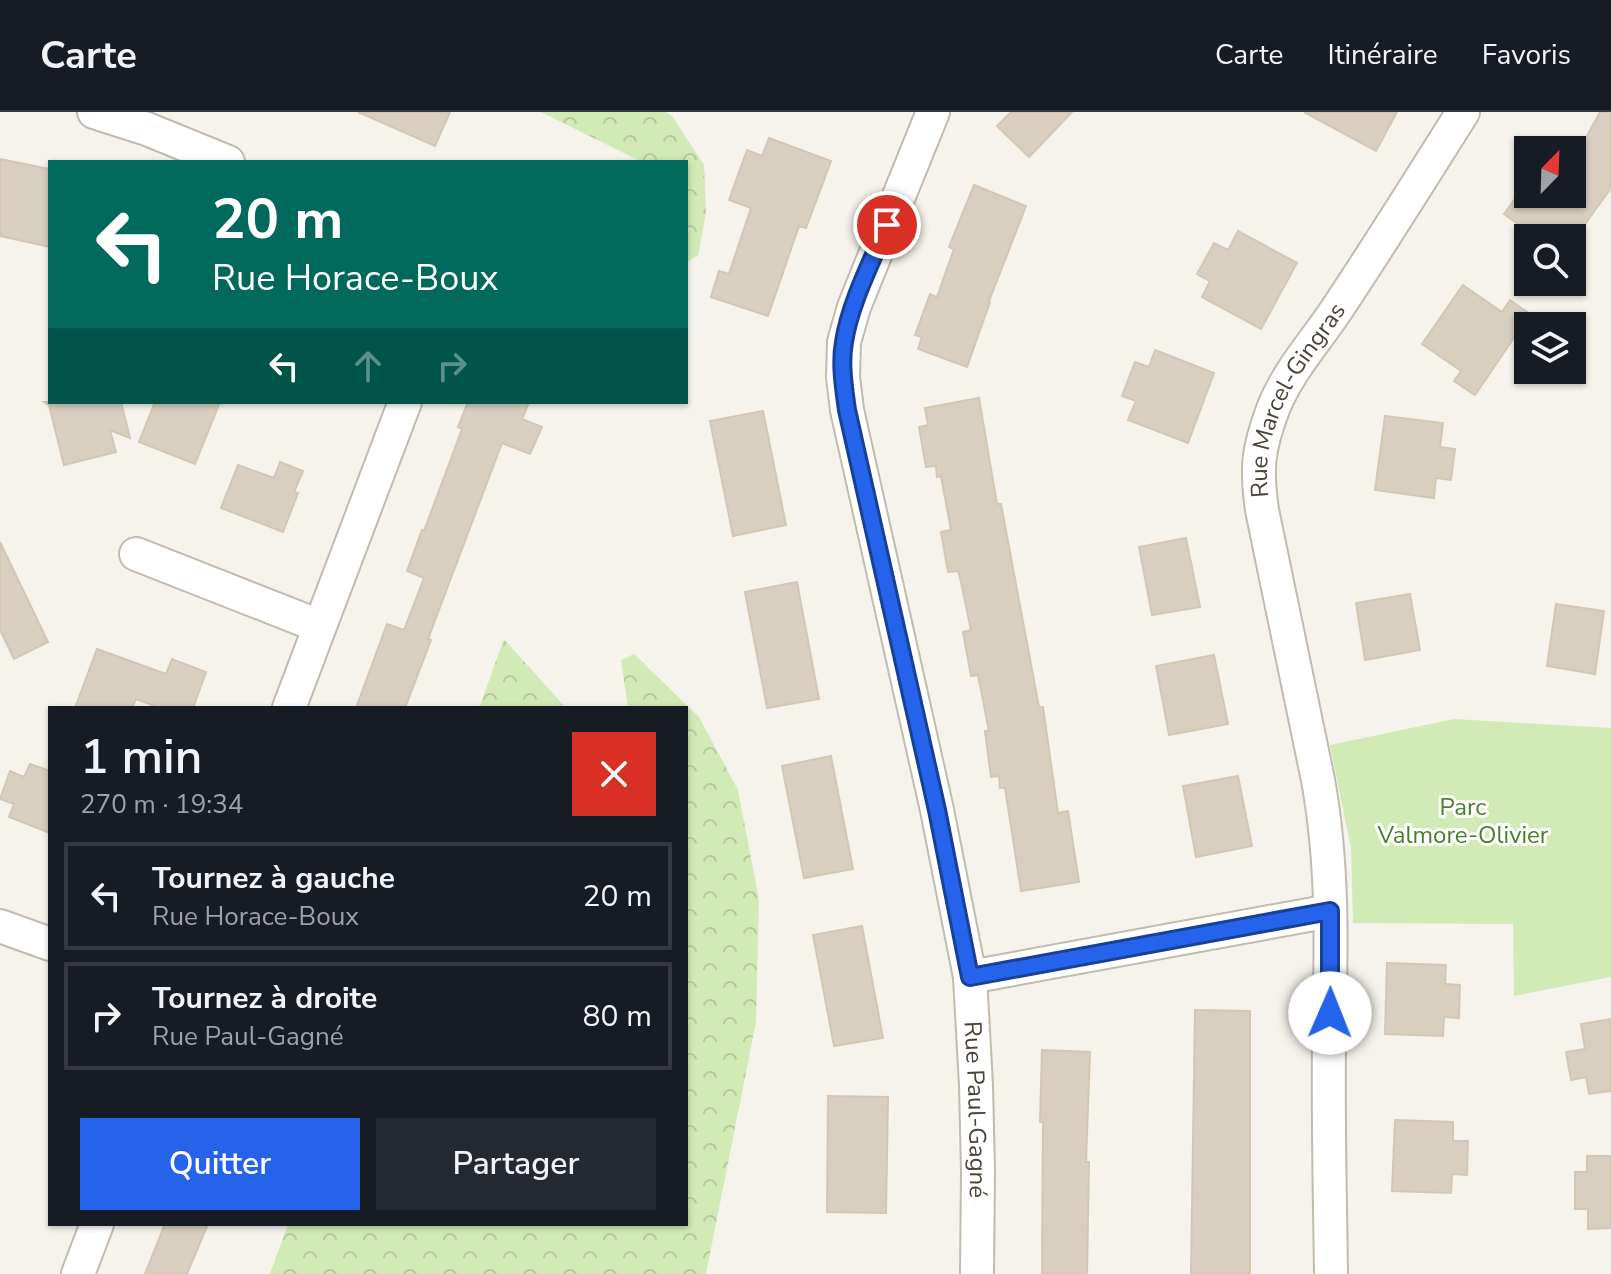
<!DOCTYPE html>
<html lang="fr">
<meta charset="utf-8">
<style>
:root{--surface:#171b24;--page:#242831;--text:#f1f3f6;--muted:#9ea1a6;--line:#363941;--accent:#2563eb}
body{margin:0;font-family:"Nunito Sans",sans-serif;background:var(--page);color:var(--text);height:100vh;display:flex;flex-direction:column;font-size:30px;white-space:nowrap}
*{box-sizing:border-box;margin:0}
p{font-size:26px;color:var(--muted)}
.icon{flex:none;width:44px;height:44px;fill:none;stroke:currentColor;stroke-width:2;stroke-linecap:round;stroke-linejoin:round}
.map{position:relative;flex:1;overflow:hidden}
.panel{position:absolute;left:48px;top:594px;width:640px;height:520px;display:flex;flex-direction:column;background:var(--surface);border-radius:0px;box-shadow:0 2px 6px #0004}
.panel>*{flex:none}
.top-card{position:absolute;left:48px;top:48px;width:640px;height:244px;border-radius:0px;box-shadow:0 2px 6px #0004;background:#00695c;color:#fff;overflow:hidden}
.needle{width:52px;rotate:23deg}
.fabs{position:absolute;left:1514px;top:24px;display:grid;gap:16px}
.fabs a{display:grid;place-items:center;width:72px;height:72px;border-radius:0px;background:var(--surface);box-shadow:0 2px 6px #0004;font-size:40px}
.pin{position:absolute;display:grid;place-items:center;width:68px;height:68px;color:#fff;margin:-34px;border:4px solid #fff;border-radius:50%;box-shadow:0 2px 8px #0007}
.me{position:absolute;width:88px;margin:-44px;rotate:1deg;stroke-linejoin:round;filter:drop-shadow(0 0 6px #0008)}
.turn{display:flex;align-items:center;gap:28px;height:168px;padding:0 32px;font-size:36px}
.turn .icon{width:104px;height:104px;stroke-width:2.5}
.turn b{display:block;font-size:56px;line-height:68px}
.lanes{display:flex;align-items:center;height:76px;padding:0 32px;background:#0003;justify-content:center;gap:40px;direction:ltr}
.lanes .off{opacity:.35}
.round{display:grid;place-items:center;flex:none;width:84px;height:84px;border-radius:0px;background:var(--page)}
.head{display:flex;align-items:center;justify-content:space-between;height:136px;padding:0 32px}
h1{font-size:48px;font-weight:600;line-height:60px}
.cta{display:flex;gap:16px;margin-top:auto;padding:16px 32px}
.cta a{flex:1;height:92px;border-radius:0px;background:var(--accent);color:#fff;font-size:32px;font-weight:600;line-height:92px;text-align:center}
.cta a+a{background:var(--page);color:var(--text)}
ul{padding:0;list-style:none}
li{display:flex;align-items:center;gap:24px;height:108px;margin:0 16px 12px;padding:0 16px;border:4px solid var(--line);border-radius:0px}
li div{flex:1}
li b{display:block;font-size:30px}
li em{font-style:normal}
header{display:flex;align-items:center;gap:48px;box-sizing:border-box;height:112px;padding:0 40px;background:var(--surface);border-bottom:2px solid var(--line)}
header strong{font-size:38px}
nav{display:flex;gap:44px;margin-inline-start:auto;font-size:28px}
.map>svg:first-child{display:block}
</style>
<header>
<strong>Carte</strong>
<nav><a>Carte</a><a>Itinéraire</a><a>Favoris</a></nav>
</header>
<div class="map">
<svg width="1611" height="1162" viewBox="0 0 1611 1162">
<defs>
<pattern id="forest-crowns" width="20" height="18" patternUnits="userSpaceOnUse" patternTransform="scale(2)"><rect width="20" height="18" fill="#d2eab5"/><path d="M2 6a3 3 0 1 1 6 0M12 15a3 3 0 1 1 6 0" fill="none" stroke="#b6ca9c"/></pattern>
</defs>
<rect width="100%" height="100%" fill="#f6f3ec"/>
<path fill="url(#forest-crowns)" d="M 541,0 L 666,0 L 672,4 L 704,53 L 706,100 L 698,144 L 686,150 L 686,50 L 642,50 Z
M 504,527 L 566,596 L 479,596 Z
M 634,542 L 699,605 L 738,678 L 759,788 L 756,910 L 706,1162 L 270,1162 L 288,1112 L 686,1112 L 686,596 L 628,596 L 621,548 Z"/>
<path fill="#d2eab5" d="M 1454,607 L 1611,616 L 1611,865 L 1514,884 L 1513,812 L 1353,811 L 1351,736 L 1330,633 Z"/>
<path fill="#d8cfc1" stroke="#d3c7b4" stroke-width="2" d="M 358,0 L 450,0 L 435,34 Z
M 1011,0 L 1072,0 L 1029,45 L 997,14 Z
M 1304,0 L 1397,0 L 1376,39 Z
M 1600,0 L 1611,0 L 1611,76 L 1575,126 L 1538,126 L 1504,102 L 1528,69 L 1528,82 L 1572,82 L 1572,51 Z
M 769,26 L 831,49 L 806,116 L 799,114 L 768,204 L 711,185 L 719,159 L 729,162 L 751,96 L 729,88 L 747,38 L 762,44 Z
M 0,47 L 50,57 L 50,135 L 0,124 Z
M 974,73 L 1026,94 L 989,189 L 990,190 L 967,255 L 918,237 L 922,225 L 915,223 L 930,182 L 937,185 L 954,137 L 949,135 Z
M 1238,119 L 1297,151 L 1261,217 L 1202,185 L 1210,169 L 1197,162 L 1214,131 L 1228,138 Z
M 1463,173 L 1502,200 L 1510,188 L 1530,202 L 1475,283 L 1454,269 L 1461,259 L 1422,232 Z
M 1155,238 L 1214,261 L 1188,331 L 1128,308 L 1136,289 L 1122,284 L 1135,250 L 1149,255 Z
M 979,286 L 997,392 L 1001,392 L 1039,595 L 1043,595 L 1058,701 L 1068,699 L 1079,770 L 1021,779 L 1005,676 L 1000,676 L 999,664 L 991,665 L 985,619 L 989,619 L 978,563 L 971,564 L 963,520 L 971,518 L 961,470 L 958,459 L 948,460 L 941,420 L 951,418 L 941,364 L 937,365 L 936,354 L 926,355 L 919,315 L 928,313 L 925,296 Z
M 44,290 L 121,290 L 130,326 L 110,318 L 116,340 L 64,353 L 49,293 Z
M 155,290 L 220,290 L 195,352 L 139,330 Z
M 468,290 L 529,290 L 522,307 L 542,315 L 530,342 L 502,331 L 428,527 L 431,528 L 405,596 L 356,596 L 387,512 L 404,518 L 424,466 L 407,459 L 422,418 L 424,419 L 462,317 L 458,315 Z
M 763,299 L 786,413 L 733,424 L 710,309 Z
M 1385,304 L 1443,311 L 1440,335 L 1455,337 L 1451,368 L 1436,366 L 1434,386 L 1375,378 Z
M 280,350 L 303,359 L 294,380 L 298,381 L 283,420 L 221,396 L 238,353 L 274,366 Z
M 1186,426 L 1200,495 L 1152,503 L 1139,435 Z
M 0,430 L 48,530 L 14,547 L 0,518 Z
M 797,470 L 819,587 L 767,596 L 745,480 Z
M 1410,482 L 1420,538 L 1365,548 L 1356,491 Z
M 1556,492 L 1604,499 L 1595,562 L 1547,554 Z
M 97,537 L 166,562 L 172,547 L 206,560 L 193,596 L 160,596 L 136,587 L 132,596 L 75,596 Z
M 1214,543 L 1228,612 L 1169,623 L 1156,554 Z
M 831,644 L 853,757 L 804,766 L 782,654 Z
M 30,652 L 50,659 L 50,721 L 9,705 L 14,692 L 0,687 L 10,659 L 24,665 Z
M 1238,664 L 1252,734 L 1196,745 L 1183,674 Z
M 862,814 L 883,926 L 834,934 L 813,823 Z
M 1387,851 L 1446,853 L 1445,872 L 1460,873 L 1459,906 L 1444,905 L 1443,924 L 1385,922 Z
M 1195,898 L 1250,899 L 1250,1162 L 1191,1162 Z
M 1611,907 L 1611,979 L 1589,982 L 1586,965 L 1571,968 L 1566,940 L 1585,937 L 1581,912 Z
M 1042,938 L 1090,940 L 1086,1050 L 1089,1050 L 1087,1162 L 1042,1162 L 1043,1010 L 1040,1010 Z
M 828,984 L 888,985 L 886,1101 L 827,1100 Z
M 1395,1008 L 1453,1010 L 1453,1029 L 1468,1029 L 1467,1063 L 1452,1062 L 1451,1081 L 1392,1079 Z
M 1587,1044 L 1611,1044 L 1611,1116 L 1588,1117 L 1588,1097 L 1575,1097 L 1575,1060 L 1587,1060 Z
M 165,1112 L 208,1112 L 187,1162 L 145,1162 Z"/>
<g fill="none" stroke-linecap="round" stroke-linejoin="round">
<g stroke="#c2bbae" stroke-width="36">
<g id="street">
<path d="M 94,0 L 147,17 L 228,50"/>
<path id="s1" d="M 933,0 L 854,195 L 844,230 L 843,265 L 847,298 L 937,698 L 970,865 L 976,973 L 978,1059 L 977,1162"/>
<path d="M 136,442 L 319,514"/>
<path d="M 289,596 L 405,290"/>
<path d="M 0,814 L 50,832"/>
<path d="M 970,865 L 1330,799"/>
<path d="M 78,1162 L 97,1112"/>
<path id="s2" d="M 1331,1162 C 1330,1085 1328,1007 1329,930 C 1331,842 1334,755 1318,668 L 1262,398 C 1256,356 1258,337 1273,297 C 1287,261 1314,231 1335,200 C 1379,134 1421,67 1463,0"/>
</g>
</g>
<use href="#street" stroke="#fff" stroke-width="32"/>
</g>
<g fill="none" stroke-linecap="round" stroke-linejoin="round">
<g stroke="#184099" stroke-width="20">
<path id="route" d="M 887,113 C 872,149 850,191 844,230 C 840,252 844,276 847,298 L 937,698 L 970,865 L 1330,799 L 1330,901"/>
</g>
<use href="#route" stroke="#2563eb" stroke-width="14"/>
</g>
<g text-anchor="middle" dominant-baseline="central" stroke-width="6" stroke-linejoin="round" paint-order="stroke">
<g font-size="24" fill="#4b4439" stroke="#fff">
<text stroke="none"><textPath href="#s2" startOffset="890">Rue Marcel-Gingras</textPath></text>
<text stroke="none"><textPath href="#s1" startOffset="1028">Rue Paul-Gagné</textPath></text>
</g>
<g font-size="24" fill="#4a7f2a" stroke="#fff">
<text x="1463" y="695">Parc<tspan x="1463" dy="28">Valmore-Olivier</tspan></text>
</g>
</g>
</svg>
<div class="fabs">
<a><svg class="needle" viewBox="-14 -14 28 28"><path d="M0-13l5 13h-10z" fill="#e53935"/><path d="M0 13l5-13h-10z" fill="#9ea1a6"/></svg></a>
<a><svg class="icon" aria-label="search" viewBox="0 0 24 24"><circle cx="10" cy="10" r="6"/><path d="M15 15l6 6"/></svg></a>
<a><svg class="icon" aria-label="layers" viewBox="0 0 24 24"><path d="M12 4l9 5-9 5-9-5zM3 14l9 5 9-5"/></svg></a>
</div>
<div class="pin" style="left:887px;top:113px;background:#d93025"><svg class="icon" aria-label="arrive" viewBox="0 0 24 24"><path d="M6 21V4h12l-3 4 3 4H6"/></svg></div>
<svg class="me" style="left:1330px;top:901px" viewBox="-20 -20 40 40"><circle r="19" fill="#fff"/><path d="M0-13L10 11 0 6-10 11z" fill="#2563eb"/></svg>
<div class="top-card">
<div class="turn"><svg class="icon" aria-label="left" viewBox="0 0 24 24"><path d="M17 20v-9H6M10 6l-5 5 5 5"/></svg><div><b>20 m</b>Rue Horace-Boux</div></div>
<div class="lanes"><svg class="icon" aria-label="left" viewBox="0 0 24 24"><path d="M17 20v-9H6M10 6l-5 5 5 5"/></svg><svg class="icon off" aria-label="ahead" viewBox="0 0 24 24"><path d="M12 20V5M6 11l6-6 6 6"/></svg><svg class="icon off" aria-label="right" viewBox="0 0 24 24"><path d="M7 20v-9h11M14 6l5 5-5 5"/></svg></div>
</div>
<section class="panel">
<div class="head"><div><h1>1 min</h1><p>270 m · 19:34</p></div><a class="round" style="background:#d93025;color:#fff"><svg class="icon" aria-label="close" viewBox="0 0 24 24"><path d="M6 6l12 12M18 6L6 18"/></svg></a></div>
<ul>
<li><svg class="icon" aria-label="left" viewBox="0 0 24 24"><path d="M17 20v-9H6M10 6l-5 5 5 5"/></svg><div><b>Tournez à gauche</b><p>Rue Horace-Boux</p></div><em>20 m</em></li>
<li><svg class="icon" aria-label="right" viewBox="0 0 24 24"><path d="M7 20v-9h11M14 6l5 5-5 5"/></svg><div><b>Tournez à droite</b><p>Rue Paul-Gagné</p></div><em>80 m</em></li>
</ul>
<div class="cta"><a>Quitter</a><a>Partager</a></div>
</section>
</div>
